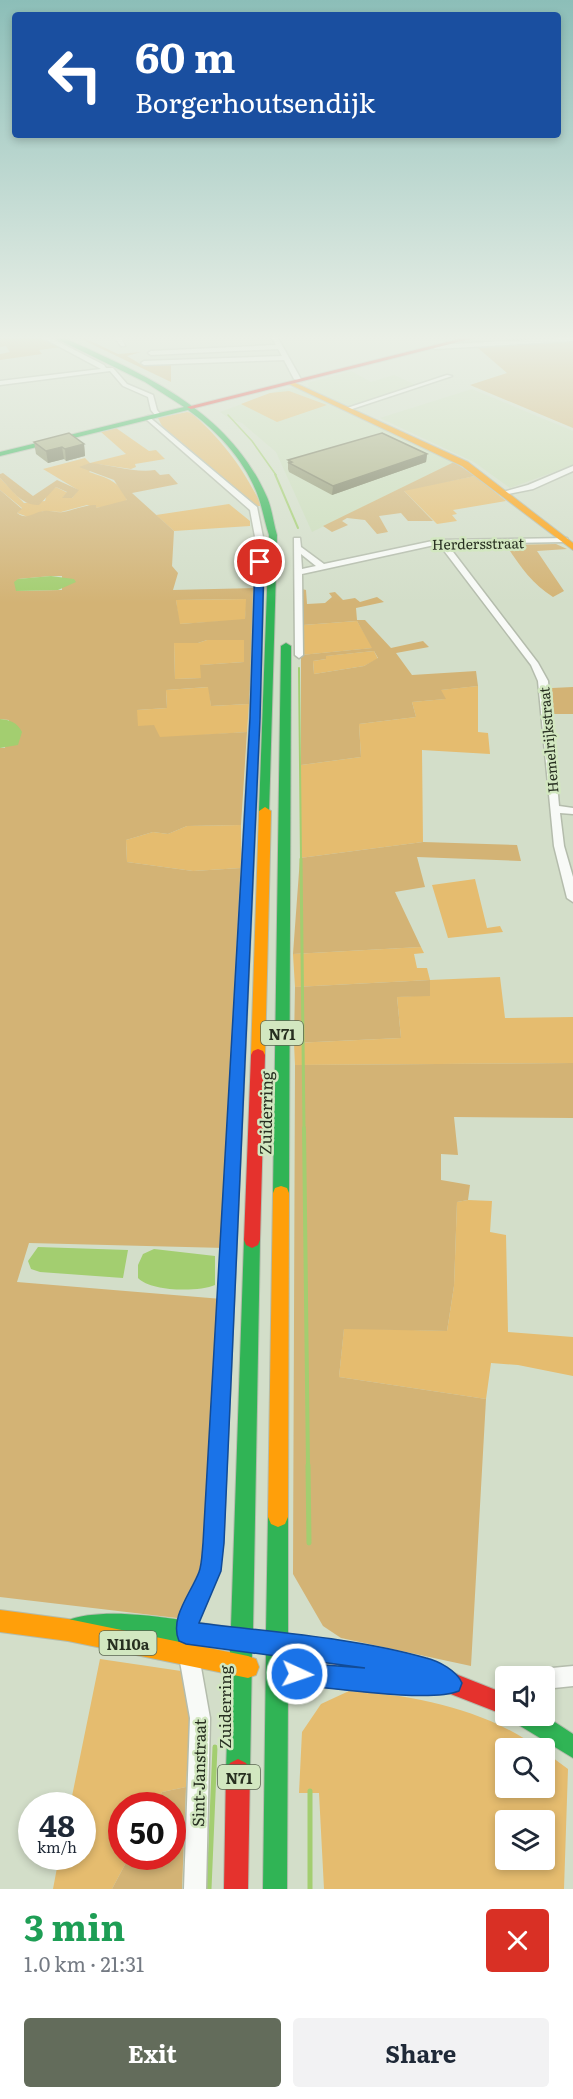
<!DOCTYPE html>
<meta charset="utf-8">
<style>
:root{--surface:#fff;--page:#f2f2f3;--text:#1f2937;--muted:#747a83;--accent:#636c5b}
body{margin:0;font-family:Literata,serif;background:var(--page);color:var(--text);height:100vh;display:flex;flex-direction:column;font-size:22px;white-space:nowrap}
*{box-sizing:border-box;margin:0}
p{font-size:20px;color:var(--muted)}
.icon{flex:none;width:33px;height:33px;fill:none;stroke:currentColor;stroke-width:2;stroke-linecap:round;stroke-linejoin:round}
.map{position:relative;height:1889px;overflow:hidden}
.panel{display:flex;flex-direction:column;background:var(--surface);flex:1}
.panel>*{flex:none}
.hud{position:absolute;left:12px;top:12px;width:549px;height:126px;border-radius:6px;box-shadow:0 3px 9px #0003;background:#1a4fa0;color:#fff;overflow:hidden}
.controls{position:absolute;left:495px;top:1666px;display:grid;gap:12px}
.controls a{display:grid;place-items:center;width:60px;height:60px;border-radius:6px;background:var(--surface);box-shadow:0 3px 9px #0003;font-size:30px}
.speed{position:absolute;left:18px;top:1792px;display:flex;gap:12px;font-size:30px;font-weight:700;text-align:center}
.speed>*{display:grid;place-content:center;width:78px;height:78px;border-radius:50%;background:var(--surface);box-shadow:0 3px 9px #0003;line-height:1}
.speed small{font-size:15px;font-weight:400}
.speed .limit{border:9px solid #d22;background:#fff;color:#111}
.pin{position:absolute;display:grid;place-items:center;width:51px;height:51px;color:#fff;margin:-26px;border:3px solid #fff;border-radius:50%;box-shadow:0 2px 6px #0007}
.me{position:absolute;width:66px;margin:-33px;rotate:93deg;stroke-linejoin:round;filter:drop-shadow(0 0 4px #0008)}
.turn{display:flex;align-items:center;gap:21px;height:126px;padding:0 24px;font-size:27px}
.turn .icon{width:78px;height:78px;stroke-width:2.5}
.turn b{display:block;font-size:42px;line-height:51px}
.round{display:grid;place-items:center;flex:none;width:63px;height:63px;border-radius:6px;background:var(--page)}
.headline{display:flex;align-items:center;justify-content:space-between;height:102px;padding:0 24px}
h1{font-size:36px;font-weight:700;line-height:45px;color:#1e9e55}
.button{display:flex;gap:12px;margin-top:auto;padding:12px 24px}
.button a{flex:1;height:69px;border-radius:6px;background:var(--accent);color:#fff;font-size:24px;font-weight:700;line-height:69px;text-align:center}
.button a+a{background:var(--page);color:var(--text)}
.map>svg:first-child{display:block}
</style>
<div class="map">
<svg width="573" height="1889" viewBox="0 0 573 1889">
<rect width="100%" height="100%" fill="#d3dec9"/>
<path fill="#cbddbb" d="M 351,371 L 371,382 L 394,375 L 416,385 L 340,409 L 454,462 L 312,532 L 276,452 L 242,423 L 230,419 L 220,412 L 283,389 L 309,386 L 307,383 Z
M 472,389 L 573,431 L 573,465 L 510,488 L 474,462 L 380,418 Z"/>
<path fill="#e5bc6f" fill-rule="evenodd" d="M 289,391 L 327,405 L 277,422 L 241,404 L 270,393 Z
M 187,412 L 192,413 C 225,444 241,465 262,506 L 255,506 L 162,426 L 158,418 Z
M 116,428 L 149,451 L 156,450 L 165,459 L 135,464 L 136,467 L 131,469 L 97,464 L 89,472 C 107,478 120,481 127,500 L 124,503 L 96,508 L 87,505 L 61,512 L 44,511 L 28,517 L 17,513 L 22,508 L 0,490 L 0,478 L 24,503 L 45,501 L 47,494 L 56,487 L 68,493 L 63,497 L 72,498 L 78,490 L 43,469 L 85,458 L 90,463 L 126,454 L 101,432 Z
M 475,476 L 506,501 L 453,510 L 457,514 L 452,515 L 457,521 L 437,524 L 403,490 Z
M 229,504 L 250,521 L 250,526 L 174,531 L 156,515 Z
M 247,599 L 245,620 L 179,624 L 176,600 Z
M 357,621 L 373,648 L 301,655 L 303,625 Z
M 207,640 L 244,640 L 244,662 L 201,665 L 202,678 L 175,679 L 174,642 L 198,643 Z
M 374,651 L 378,659 L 364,666 L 314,674 L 313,661 L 326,659 L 325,656 Z
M 478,686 L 478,732 L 488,733 L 490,754 L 422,750 L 423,842 L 300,858 L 301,765 L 361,757 L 359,724 L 416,717 L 412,702 L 445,699 L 440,690 Z
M 209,687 L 211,706 L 249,704 L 247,732 L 160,738 L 137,727 L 137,710 L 167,708 L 166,690 Z
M 241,825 L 241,868 L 193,871 L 127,862 L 126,840 L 153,832 L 168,834 L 187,826 Z
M 475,879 L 487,928 L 500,926 L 503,932 L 448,938 L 432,885 Z
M 421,947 L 424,953 L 414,954 L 417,968 L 427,968 L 430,980 L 500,977 L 505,1018 L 573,1017 L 573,1063 L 295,1065 L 294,1043 L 401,1038 L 397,997 L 430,995 L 430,980 L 295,987 L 293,954 Z
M 468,1200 L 492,1201 L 490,1232 L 506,1235 L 508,1332 L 573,1337 L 573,1376 L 518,1365 L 491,1363 L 486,1399 L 339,1377 L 344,1328 L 447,1331 L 454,1286 L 457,1202 Z
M 100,1659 L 181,1671 L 190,1720 L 186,1787 L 162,1792 L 155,1806 L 122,1806 L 122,1857 L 129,1857 L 112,1889 L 53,1889 L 59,1857 L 82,1857 L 82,1806 L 70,1806 Z
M 349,1691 C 415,1695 485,1709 540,1749 L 506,1749 L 506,1788 L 544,1788 L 545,1752 L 568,1769 L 564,1889 L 324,1889 L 319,1793 L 299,1793 L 302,1732 L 321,1704 ZM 506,1821 L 544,1821 L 544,1860 L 506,1860 Z"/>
<path fill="#d3b375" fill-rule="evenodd" d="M 0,338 L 43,338 L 62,347 L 39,350 L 42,354 L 0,360 L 0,354 L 10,352 L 6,346 L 0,347 Z
M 79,338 L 84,338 L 118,354 L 141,352 L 127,356 L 142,365 L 171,362 L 171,382 Z
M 573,341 L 573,428 L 470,385 L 507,373 L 478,348 Z
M 454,462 L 475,476 L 404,491 L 433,521 L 408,521 L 401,513 L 379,516 L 388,532 L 377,534 L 365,520 L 347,518 L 342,521 L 348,525 L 332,532 L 323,526 Z
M 90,463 C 113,465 134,473 155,470 L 160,475 L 169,474 L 178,484 L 132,493 L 174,531 L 172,566 L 178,573 L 173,590 L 257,588 L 249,704 L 211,706 L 208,687 L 166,690 L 167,708 L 137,710 L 138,726 L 154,725 L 160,737 L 247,732 L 241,825 L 187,826 L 168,834 L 153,832 L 126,840 L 127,862 L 193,871 L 241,868 L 225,1248 L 29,1243 L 17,1282 L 222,1299 L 204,1568 L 194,1597 L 177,1618 L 0,1597 L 0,748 L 5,748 L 9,720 L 0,719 L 0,490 L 22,509 L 17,513 C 27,521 33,512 44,511 C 50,510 56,513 63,512 C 74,510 84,505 96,505 L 96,508 L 127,500 L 114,480 L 79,467 ZM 51,576 L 62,576 L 62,590 L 16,591 L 18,579 ZM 246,599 L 245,619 L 180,624 L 176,600 ZM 207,640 L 244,640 L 244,662 L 200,665 L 201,678 L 175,679 L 174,643 L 198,643 Z
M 3,473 L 33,496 L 57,480 L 79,490 L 72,498 L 62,498 L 67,492 L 56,487 L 39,505 C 22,506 12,490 0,478 L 0,474 Z
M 556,544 L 567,549 L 537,551 L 564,591 L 553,597 C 532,584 519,565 506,545 Z
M 302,589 L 306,590 L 307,604 L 325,603 L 332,597 L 329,593 L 335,592 L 343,600 L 355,598 L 360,602 L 377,597 L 384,602 L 356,608 L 357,620 L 365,620 L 391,648 L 423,641 L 429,647 L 396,653 L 412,675 L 476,671 L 478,686 L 441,690 L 446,699 L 412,702 L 416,717 L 359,724 L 361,757 L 301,765 L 301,655 L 372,648 L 357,621 L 303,625 ZM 374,651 L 378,658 L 364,666 L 314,674 L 313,661 L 326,659 L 326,656 Z
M 573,687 L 573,714 L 554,714 L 552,688 Z
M 423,842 L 517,845 L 521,861 L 417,857 L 425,887 L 395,892 L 421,947 L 293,954 L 300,858 Z
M 430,980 L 430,996 L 397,997 L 401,1038 L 294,1043 L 295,987 Z
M 573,1063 L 573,1118 L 454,1117 L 458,1155 L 441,1154 L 441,1180 L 470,1185 L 468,1200 L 457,1202 L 454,1286 L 447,1331 L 344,1329 L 339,1377 L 486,1399 L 471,1666 L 341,1638 L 323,1626 L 293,1574 L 295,1065 Z
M 186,1787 L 182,1889 L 112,1889 L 129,1857 L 172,1857 L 172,1806 L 155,1806 L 162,1792 Z"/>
<path fill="#a3ce70" d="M 51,576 L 74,579 L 76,582 L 58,590 L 16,591 L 14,582 L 18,579 Z
M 0,719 C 10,720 17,722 22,732 L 18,745 L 0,748 Z
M 38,1247 L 128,1250 L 123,1278 L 40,1272 L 31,1269 L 28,1261 Z
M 154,1249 L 215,1256 L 215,1285 C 199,1292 151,1292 138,1278 L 138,1265 L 143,1254 Z"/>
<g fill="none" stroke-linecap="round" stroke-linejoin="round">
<path stroke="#a3ce70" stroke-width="1.5" d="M 228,415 L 252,441 L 276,475"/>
<path stroke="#a3ce70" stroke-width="2" d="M 275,474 L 298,528
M 299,668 L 301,861"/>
<path stroke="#a3ce70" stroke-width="3" d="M 301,859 L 304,1130"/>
<path stroke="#a3ce70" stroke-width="4" d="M 304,1128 L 308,1467"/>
<path stroke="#a3ce70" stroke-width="5" d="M 308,1465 L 309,1543
M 310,1791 L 310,1889
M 209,1889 L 215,1747"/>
<g stroke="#b4bcac" stroke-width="3">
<path id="street" d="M 43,338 L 51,338 L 104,365 L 106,368 L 113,368 L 127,384 L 153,395 L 157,410 L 161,415 L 156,416 L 151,410 L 148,397 L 123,386 L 110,371 L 0,385 L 0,381 L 101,369 Z
M 115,338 L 121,338 L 125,346 L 121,346 Z
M 272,338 L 278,338 L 302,381 L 294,379 L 284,360 L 144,365 L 141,363 L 144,361 L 282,356 L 278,349 L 151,355 L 148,353 L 151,351 L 276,345 Z
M 559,338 L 573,338 L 573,341 L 435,349 L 432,347 L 435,345 Z
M 447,375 L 452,376 L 349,410 L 344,409 Z
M 148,416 L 257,507 L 264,542 L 260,718 L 223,1543 L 219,1571 L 197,1620 L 197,1633 L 194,1640 L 187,1643 L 180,1640 C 171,1617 192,1593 200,1572 C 203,1563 203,1552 205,1543 L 250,718 L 256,542 L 250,510 L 146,419 L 145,418 Z
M 573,466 L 573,471 L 533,489 L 503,495 L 499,493 L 528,485 Z
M 294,538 L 300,538 L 301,547 L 324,564 L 437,540 L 567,538 L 568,540 L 564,542 L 447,544 L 538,663 L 548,681 L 559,806 L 573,808 L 573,814 L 560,813 L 564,846 L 573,877 L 573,902 L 567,898 L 554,846 L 538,681 L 531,665 L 439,544 L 302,574 L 303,655 L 299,658 L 295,655 ZM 301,554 L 316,566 L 302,569 Z
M 189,1646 L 196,1649 L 199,1656 L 210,1718 L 206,1889 L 184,1889 L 190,1718 L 179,1656 L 182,1649 Z
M 573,1666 L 573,1686 L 554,1688 L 544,1692 L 544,1677 L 536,1677 L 552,1668 Z"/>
</g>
<g stroke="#b4bcac" stroke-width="2">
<path id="fast" d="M 55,338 L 64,338 C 144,374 228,410 266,495 C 272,507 273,522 277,535 L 269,814 L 261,814 L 259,811 L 269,535 C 265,523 263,511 259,499 C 247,463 219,432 188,410 L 0,456 L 0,452 L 184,407 L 145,382 Z
M 286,643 L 291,646 L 289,1193 L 287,1198 L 281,1200 L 275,1198 L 273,1193 L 281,646 Z
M 252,1232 L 258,1235 L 260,1240 L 253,1630 L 266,1632 L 268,1517 L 271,1510 L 278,1507 L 285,1510 L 288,1517 L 288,1663 L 450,1672 L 458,1675 L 461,1683 L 458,1691 L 450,1694 L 288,1685 L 287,1889 L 263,1889 L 266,1653 L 252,1652 L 250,1771 L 246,1779 L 238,1783 L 230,1779 L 226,1771 L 230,1649 L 109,1634 L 74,1640 L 66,1637 L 63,1629 L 66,1621 C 109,1604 185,1622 231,1627 L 244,1240 L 246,1235 Z
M 544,1715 L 573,1734 L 573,1758 L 517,1724 L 514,1716 Z"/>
</g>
<g stroke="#b4bcac" stroke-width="2">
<path id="slow" d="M 289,382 L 293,382 L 468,462 L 573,543 L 573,550 L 462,466 L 289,384 Z
M 265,807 L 271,811 L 265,1055 L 263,1059 L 258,1061 L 253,1059 L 251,1055 L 259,811 Z
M 281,1186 L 287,1188 L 289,1193 L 288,1517 L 285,1524 L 278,1527 L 271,1524 L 268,1517 L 273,1193 L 275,1188 Z
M 0,1610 L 68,1619 L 248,1656 L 256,1659 L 259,1667 L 256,1675 L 248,1678 L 68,1641 L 0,1632 Z"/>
</g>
<g stroke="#b4bcac" stroke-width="2">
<path id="jam" d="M 463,338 L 474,338 L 191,409 L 187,407 Z
M 258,1049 L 263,1051 L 265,1055 L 260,1240 L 258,1245 L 252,1248 L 246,1245 L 244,1240 L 251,1055 L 253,1051 Z
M 277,1633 L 427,1658 L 458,1675 L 506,1694 L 507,1716 L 443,1691 L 424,1679 L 277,1655 L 269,1652 L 266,1644 L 269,1636 Z
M 238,1759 L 246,1763 L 250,1771 L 248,1889 L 224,1889 L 226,1771 L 230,1763 Z"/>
</g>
<use href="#street" fill="#f8faf7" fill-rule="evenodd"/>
<use href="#fast" fill="#30b455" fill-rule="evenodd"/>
<use href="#slow" fill="#ff9f0a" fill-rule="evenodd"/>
<use href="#jam" fill="#e5322d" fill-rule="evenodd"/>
</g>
<path fill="#909570" d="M 34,442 L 84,444 L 85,456 L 66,461 L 64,459 L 48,463 L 36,454 Z
M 427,454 L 426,462 L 332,495 L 289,472 L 288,469 L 288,460 Z"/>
<path fill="#76795b" d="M 84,444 L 85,456 L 66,461 L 65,449 Z
M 62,447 L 64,459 L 48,463 L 46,451 Z
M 427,454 L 426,462 L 332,495 L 333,486 Z"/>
<path fill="#a8ad82" stroke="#76795b" stroke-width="1.5" d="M 69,433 L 84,444 L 65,449 L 62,447 L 46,451 L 34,442 Z
M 382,433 L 427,454 L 333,486 L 289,463 L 292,462 L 288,460 Z"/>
<linearGradient id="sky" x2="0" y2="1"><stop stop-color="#8cbeb8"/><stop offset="0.56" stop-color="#ebf0e7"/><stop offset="1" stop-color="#ebf0e7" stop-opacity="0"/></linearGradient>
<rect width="573" height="603" fill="url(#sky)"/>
<path fill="#1a73e8" stroke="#114b97" stroke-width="1.5" d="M 260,559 L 264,562 L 260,718 L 224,1543 L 221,1571 L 199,1623 C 271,1632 356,1638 426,1658 C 439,1661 457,1671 462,1683 L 459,1691 C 430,1703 333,1688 297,1685 L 290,1682 L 286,1674 L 290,1666 L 297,1663 L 365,1668 L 186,1644 L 179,1641 C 169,1618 191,1593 199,1572 C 202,1564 202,1553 203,1543 L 250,718 L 255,562 Z"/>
<g text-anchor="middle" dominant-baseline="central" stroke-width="5" stroke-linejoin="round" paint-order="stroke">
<g font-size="14" fill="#272f20" stroke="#d2e7c0">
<text transform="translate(478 543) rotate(-1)">Herdersstraat</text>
<text transform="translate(548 740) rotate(-95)">Hemelrijkstraat</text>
</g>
<g fill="#d2e7c0" stroke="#5a6650" stroke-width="1.5">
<rect x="261" y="1021" width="42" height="24" rx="4.5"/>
<rect x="99.5" y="1631" width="57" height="24" rx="4.5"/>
<rect x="218" y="1765" width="42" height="24" rx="4.5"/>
</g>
<g font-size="15" font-weight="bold" fill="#272f20">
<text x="282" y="1033">N71</text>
<text x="128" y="1643">N110a</text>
<text x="239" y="1777">N71</text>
</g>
<g font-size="16" fill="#272f20" stroke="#d2e7c0">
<text transform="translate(265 1113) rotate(-89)">Zuiderring</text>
<text transform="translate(224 1707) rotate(-90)">Zuiderring</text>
<text transform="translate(198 1773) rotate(-89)">Sint-Janstraat</text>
</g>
</g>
</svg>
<div class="controls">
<a><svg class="icon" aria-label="sound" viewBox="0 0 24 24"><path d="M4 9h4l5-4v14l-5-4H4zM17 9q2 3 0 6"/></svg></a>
<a><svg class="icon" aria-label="search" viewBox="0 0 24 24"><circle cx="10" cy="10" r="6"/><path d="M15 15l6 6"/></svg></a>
<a><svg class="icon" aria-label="layers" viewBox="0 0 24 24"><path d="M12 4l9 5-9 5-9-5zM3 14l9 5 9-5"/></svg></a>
</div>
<div class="speed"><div>48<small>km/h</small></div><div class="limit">50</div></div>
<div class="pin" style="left:260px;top:562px;background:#d93025"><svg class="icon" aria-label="arrive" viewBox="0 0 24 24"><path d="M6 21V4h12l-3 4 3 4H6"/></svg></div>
<svg class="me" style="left:297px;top:1674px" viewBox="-20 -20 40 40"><circle r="17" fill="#1a73e8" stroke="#fff" stroke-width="3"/><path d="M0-11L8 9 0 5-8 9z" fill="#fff"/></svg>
<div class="hud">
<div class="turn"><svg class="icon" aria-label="left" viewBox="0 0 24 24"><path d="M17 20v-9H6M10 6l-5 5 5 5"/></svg><div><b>60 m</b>Borgerhoutsendijk</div></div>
</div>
</div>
<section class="panel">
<div class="headline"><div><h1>3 min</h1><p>1.0 km · 21:31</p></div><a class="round" style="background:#d93025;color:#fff"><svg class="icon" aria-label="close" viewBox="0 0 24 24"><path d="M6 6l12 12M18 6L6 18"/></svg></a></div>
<div class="button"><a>Exit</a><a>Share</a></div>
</section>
